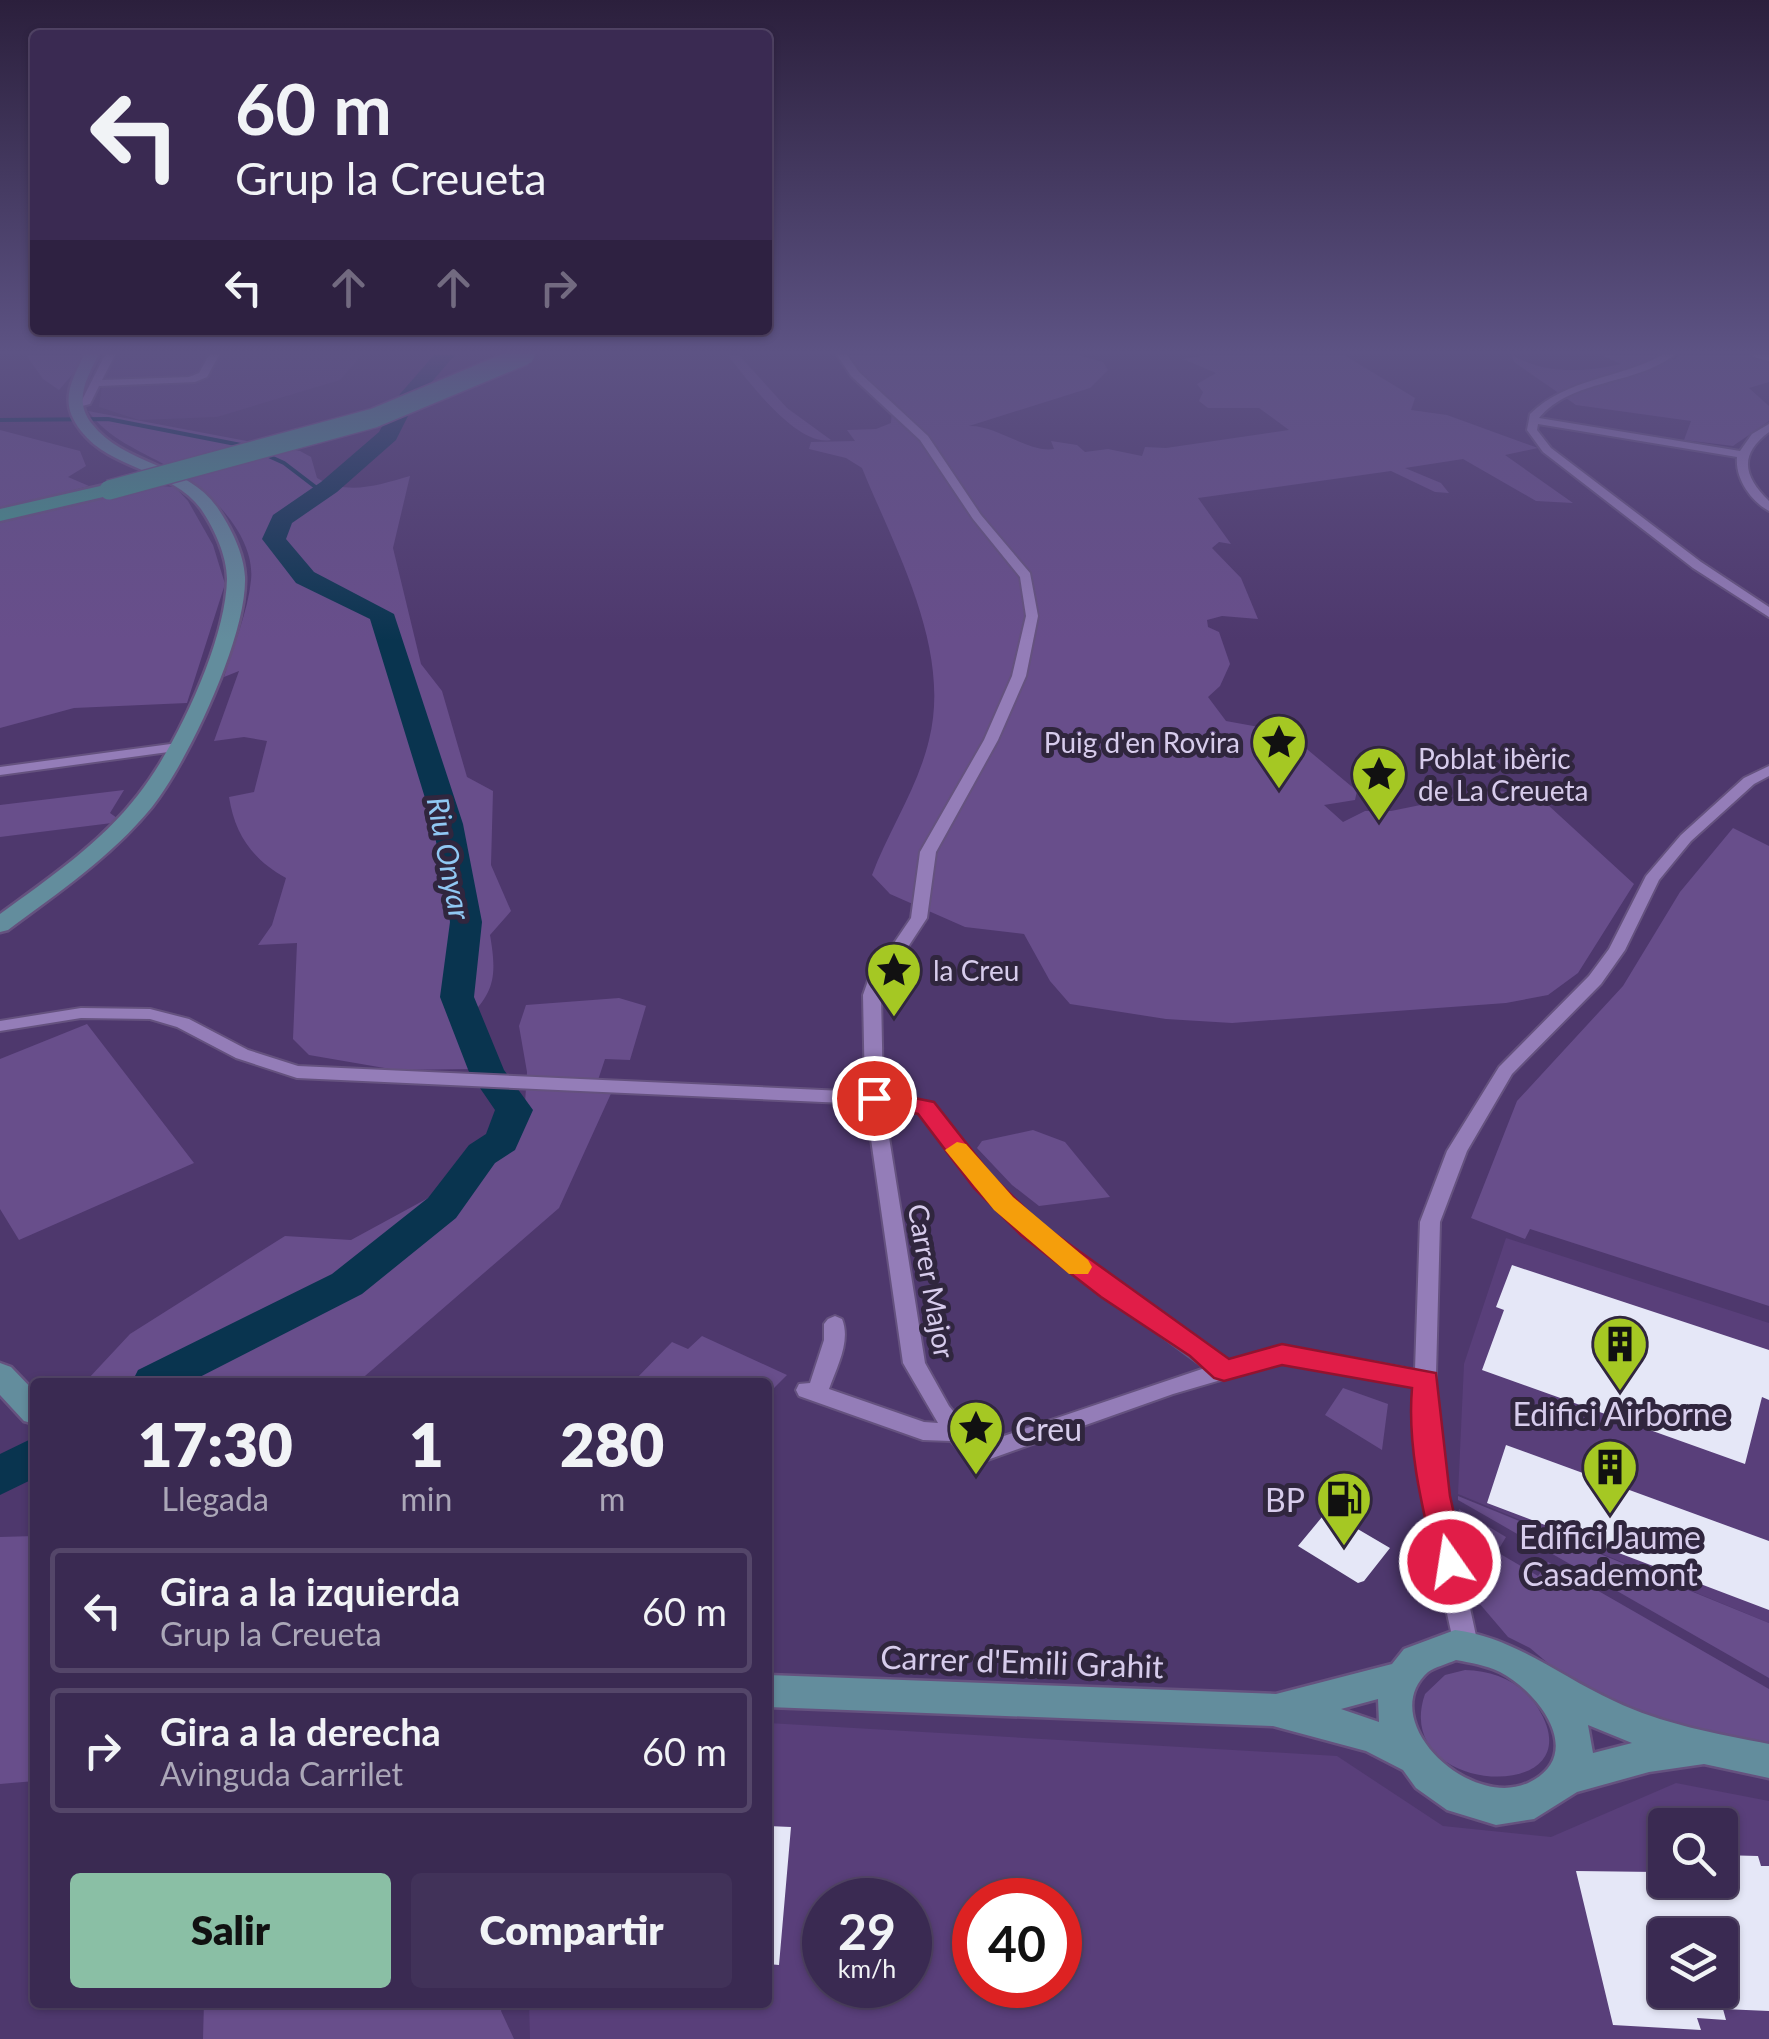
<!DOCTYPE html>
<html lang="es">
<meta charset="utf-8">
<style>
:root{--surface:#3a2a52;--page:#413259;--text:#f1f3f6;--muted:#aba7b8;--line:#544669;--accent:#8abfa5}
body{margin:0;font-family:Lato,sans-serif;background:var(--page);color:var(--text);height:100vh;display:flex;flex-direction:column;font-size:38px;white-space:nowrap}
*{box-sizing:border-box;margin:0}
p{font-size:32px;color:var(--muted)}
.icon{flex:none;width:55px;height:55px;fill:none;stroke:currentColor;stroke-width:2;stroke-linecap:round;stroke-linejoin:round}
.map{position:relative;flex:1;overflow:hidden}
.sheet{position:absolute;left:30px;top:1378px;width:742px;height:630px;display:flex;flex-direction:column;background:var(--surface);border-radius:10px;box-shadow:0 2px 8px #0004,0 0 0 2px var(--line)}
.sheet>*{flex:none}
.hud{position:absolute;left:30px;top:30px;width:742px;height:305px;border-radius:10px;box-shadow:0 2px 8px #0004,0 0 0 2px var(--line);background:#3a2a52;color:var(--text);overflow:hidden}
.buttons{position:absolute;left:1648px;top:1808px;display:grid;gap:20px}
.buttons a{display:grid;place-items:center;width:90px;height:90px;border-radius:10px;background:var(--surface);box-shadow:0 2px 8px #0004,0 0 0 2px var(--line);font-size:50px}
.speed{position:absolute;left:802px;top:1878px;display:flex;gap:20px;font-size:50px;font-weight:700;text-align:center}
.speed>*{display:grid;place-content:center;width:130px;height:130px;border-radius:50%;background:var(--surface);box-shadow:0 2px 8px #0004,0 0 0 2px var(--line);line-height:1}
.speed small{font-size:25px;font-weight:400}
.speed .limit{border:15px solid #d22;background:#fff;color:#111}
.pin{position:absolute;display:grid;place-items:center;width:85px;height:85px;color:#fff;margin:-42px;border:5px solid #fff;border-radius:50%;box-shadow:0 2px 10px #0007}
.me{position:absolute;width:110px;margin:-55px;rotate:347deg;stroke-linejoin:round;filter:drop-shadow(0 0 8px #0008)}
.turn{display:flex;align-items:center;gap:35px;height:210px;padding:0 40px;font-size:45px}
.turn .icon{width:130px;height:130px;stroke-width:2.5}
.turn b{display:block;font-size:70px;line-height:85px}
.lanes{display:flex;align-items:center;height:95px;padding:0 40px;background:#0003;justify-content:center;gap:50px;direction:ltr}
.lanes .off{opacity:.35}
.eta{display:flex;justify-content:space-evenly;align-items:center;height:170px;text-align:center}
.eta b{font-size:60px;font-weight:800;line-height:70px}
.button{display:flex;gap:20px;margin-top:auto;padding:20px 40px}
.button a{flex:1;height:115px;border-radius:10px;background:var(--accent);color:#111;font-size:40px;font-weight:800;line-height:115px;text-align:center}
.button a+a{background:var(--page);color:var(--text)}
ul{padding:0;list-style:none}
li{display:flex;align-items:center;gap:30px;height:125px;margin:0 20px 15px;padding:0 20px;border:5px solid var(--line);border-radius:10px}
li div{flex:1}
li b{display:block;font-size:38px}
li em{font-style:normal}
.map>svg:first-child{display:block}
</style>
<div class="map">
<svg width="1769" height="2039" viewBox="0 0 1769 2039">
<rect width="100%" height="100%" fill="#4e386d"/>
<path fill="#593f7a" fill-rule="evenodd" d="M 116,355 L 362,355 L 340,380 L 217,417 L 139,420 L 99,407 L 103,377 Z
M 1506,1238 L 1769,1323 L 1769,1623 L 1458,1494 L 1464,1364 Z
M 768,1723 L 1337,1756 L 1443,1826 L 1551,1837 L 1676,1783 L 1769,1801 L 1769,2039 L 530,2039 L 529,2002 L 768,2002 ZM 1665,1825 L 1720,1825 L 1720,1880 L 1665,1880 ZM 825,1900 L 910,1900 L 910,1985 L 825,1985 ZM 975,1900 L 1060,1900 L 1060,1985 L 975,1985 ZM 1665,1935 L 1720,1935 L 1720,1990 L 1665,1990 Z"/>
<path fill="#684e8b" d="M 26,355 L 89,355 L 59,390 L 43,379 Z
M 728,355 L 739,355 L 787,408 L 831,440 C 797,447 747,380 728,355 Z
M 842,355 L 1078,355 L 1103,362 L 1108,370 L 1090,388 L 969,426 C 997,425 1028,453 1054,449 L 1051,441 L 1077,445 L 1085,452 L 1108,449 L 1142,456 L 1145,447 L 1166,448 L 1289,430 L 1259,408 L 1208,408 L 1199,401 L 1203,392 L 1197,384 L 1216,373 L 1183,359 L 1208,355 L 1344,355 L 1415,398 L 1411,410 L 1447,415 L 1538,448 L 1505,455 L 1573,503 L 1536,501 L 1463,459 L 1405,468 L 1441,483 L 1449,493 L 1435,492 L 1391,471 L 1198,498 L 1231,544 L 1219,542 L 1212,548 L 1241,578 L 1258,619 L 1222,616 L 1207,620 L 1208,627 L 1219,632 L 1230,664 L 1220,686 L 1208,697 L 1226,721 L 1270,729 L 1302,745 L 1357,791 L 1355,800 L 1324,805 L 1343,822 L 1365,811 L 1391,811 L 1489,791 L 1516,792 L 1548,805 L 1634,884 L 1578,973 L 1548,995 L 1506,1003 L 1232,1023 L 1166,1019 L 1070,1004 L 1050,981 L 1024,934 L 965,927 L 890,894 L 872,875 C 889,830 918,787 929,740 C 952,649 895,549 862,468 L 846,458 L 809,449 L 811,442 L 855,441 L 847,430 L 876,429 L 891,423 L 892,408 Z
M 1512,355 C 1546,375 1584,372 1621,364 L 1601,355 L 1661,355 L 1674,360 L 1680,355 L 1748,355 L 1769,361 L 1769,382 L 1749,388 L 1769,406 L 1769,421 L 1733,446 L 1684,440 L 1691,421 L 1576,405 L 1514,362 Z
M 88,411 L 300,451 L 311,457 L 317,478 C 348,496 378,485 410,476 L 393,548 L 421,664 L 442,691 L 467,777 L 493,791 L 491,865 L 511,911 L 490,935 C 499,986 491,996 455,1032 L 473,1069 L 396,1070 L 309,1055 L 293,1039 L 297,943 L 258,945 L 272,925 L 286,878 C 253,860 235,835 229,797 L 254,792 L 267,741 L 244,737 L 214,741 L 239,671 L 224,677 C 233,646 248,612 251,580 C 256,534 205,486 169,467 C 137,449 110,440 88,411 Z
M 0,430 L 80,451 L 86,466 L 68,477 L 89,486 L 0,510 Z
M 161,486 L 175,487 L 188,501 L 213,545 L 225,584 L 187,703 L 74,708 L 0,728 L 0,519 Z
M 124,790 L 110,813 L 117,818 L 112,823 L 0,837 L 0,805 Z
M 1733,828 L 1769,846 L 1769,1306 L 1530,1229 L 1525,1239 L 1471,1218 L 1517,1101 L 1623,986 L 1680,892 Z
M 619,998 L 646,1006 L 630,1060 L 605,1059 L 596,1086 L 614,1087 L 559,1208 L 358,1382 L 91,1382 L 88,1379 L 130,1334 L 285,1236 L 351,1240 L 498,1160 L 524,1119 L 527,1072 L 519,1026 L 526,1005 Z
M 87,1024 L 194,1163 L 19,1240 L 0,1209 L 0,1059 Z
M 1033,1130 L 1065,1142 L 1110,1197 L 1039,1206 L 1012,1185 L 977,1148 L 982,1141 Z
M 702,1336 L 787,1375 L 769,1393 L 768,1382 L 745,1378 L 741,1382 L 633,1382 L 672,1342 L 688,1349 Z
M 1343,1388 L 1388,1404 L 1382,1450 L 1325,1415 Z
M 1458,1496 L 1769,1623 L 1769,1678 L 1458,1500 Z
M 1459,1509 L 1506,1537 L 1497,1552 L 1538,1576 L 1548,1562 L 1769,1689 L 1769,1749 L 1668,1727 L 1582,1692 L 1530,1648 L 1508,1637 L 1479,1603 Z
M 35,1536 L 35,1781 L 0,1784 L 0,1537 Z
M 1465,1670 C 1495,1671 1522,1682 1538,1708 C 1599,1806 1389,1797 1425,1694 L 1445,1675 Z
M 204,2002 L 503,2003 L 501,2011 L 514,2039 L 203,2039 Z"/>
<g fill="none" stroke-linecap="round" stroke-linejoin="round">
<path stroke="#09344f" stroke-width="4" d="M 0,420 L 108,419 L 246,446
M 262,453 L 284,463 L 322,492"/>
<path fill="#09344f" fill-rule="evenodd" d="M 434,355 L 455,355 L 416,400 L 396,440 L 337,492 L 292,523 L 286,539 L 314,572 L 394,614 L 463,824 L 482,922 L 474,997 L 504,1070 L 533,1110 L 515,1150 L 495,1163 L 456,1218 L 362,1294 L 190,1382 L 132,1382 L 138,1370 L 332,1274 L 428,1198 L 469,1145 L 486,1134 L 495,1110 L 469,1072 L 440,997 L 450,922 L 433,824 L 370,619 L 296,583 L 262,539 L 273,515 L 321,482 L 379,432 L 400,394 Z
M 35,1437 L 35,1478 L 0,1495 L 0,1454 Z"/>
</g>
<path fill="#e5e7f7" fill-rule="evenodd" d="M 1512,1265 L 1769,1350 L 1769,1400 L 1762,1397 L 1745,1464 L 1482,1370 L 1504,1310 L 1496,1307 Z
M 1506,1445 L 1769,1541 L 1769,1610 L 1487,1503 Z
M 1327,1511 L 1390,1548 L 1364,1581 L 1358,1583 L 1298,1546 Z
M 768,1826 L 791,1827 L 779,1965 L 768,1964 Z
M 1720,1855 L 1758,1856 L 1761,1866 L 1769,1866 L 1769,2011 L 1723,2009 L 1726,2020 L 1697,2018 L 1701,2030 L 1613,2025 L 1576,1871 L 1657,1872 L 1660,1880 L 1720,1880 ZM 1665,1935 L 1720,1935 L 1720,1990 L 1665,1990 Z"/>
<g fill="none" stroke-linecap="round" stroke-linejoin="round">
<g stroke="#65527f" stroke-width="4">
<path id="minor" d="M 105,355 L 115,355 L 102,380 L 189,377 L 199,373 L 209,355 L 219,355 L 207,377 L 195,382 L 99,386 L 90,404 L 70,409 L 70,405 L 82,400 Z
M 837,355 L 847,355 L 859,372 L 928,436 L 981,515 L 1030,573 L 1038,616 L 1026,676 L 998,740 L 936,852 L 927,918 L 906,950 L 891,963 L 881,995 L 883,1094 L 933,1104 L 990,1177 L 1037,1224 L 1227,1362 L 1282,1346 L 1415,1370 L 1420,1222 L 1447,1151 L 1499,1067 L 1589,976 L 1609,949 L 1646,876 L 1681,835 L 1744,778 L 1769,766 L 1769,776 L 1754,784 L 1691,841 L 1659,880 L 1625,950 L 1601,984 L 1512,1074 L 1467,1151 L 1440,1222 L 1435,1412 L 1446,1497 L 1478,1645 L 1475,1653 L 1466,1656 L 1457,1653 L 1454,1645 C 1436,1561 1411,1472 1414,1386 L 1282,1362 L 1173,1394 L 976,1464 L 968,1461 L 951,1441 L 923,1440 L 799,1396 L 796,1390 L 799,1384 L 810,1383 L 824,1340 L 824,1324 L 828,1319 L 835,1316 L 842,1319 C 851,1341 837,1367 829,1389 L 924,1422 L 938,1423 L 903,1363 L 866,1104 L 297,1078 L 236,1058 L 177,1027 L 150,1019 L 81,1018 L 0,1031 L 0,1021 L 81,1008 L 150,1009 L 189,1019 L 248,1050 L 298,1066 L 865,1092 L 863,995 L 875,961 L 894,943 L 911,918 L 920,852 L 984,740 L 1012,676 L 1026,616 L 1020,577 L 973,519 L 920,440 L 851,376 ZM 884,1106 L 920,1113 L 976,1187 L 1023,1234 L 1205,1368 L 980,1444 L 949,1406 L 925,1363 Z
M 1662,355 L 1674,355 C 1634,386 1573,378 1539,418 L 1740,451 L 1752,434 L 1769,424 L 1769,432 C 1738,455 1744,477 1769,501 L 1769,511 C 1751,501 1735,479 1737,457 L 1538,424 L 1537,430 L 1551,448 L 1701,562 L 1769,607 L 1769,617 L 1693,568 L 1543,452 L 1527,430 L 1530,414 C 1567,378 1619,379 1662,355 Z
M 1752,355 L 1769,355 L 1769,361 L 1754,357 Z
M 178,743 L 183,744 L 183,750 L 0,775 L 0,767 Z"/>
</g>
<g stroke="#65527f" stroke-width="5">
<path id="major" d="M 84,355 L 98,355 C 87,379 73,400 92,424 C 124,465 187,464 217,507 C 230,526 244,553 245,577 C 247,636 189,760 152,807 C 112,856 58,893 8,930 L 0,932 L 0,914 C 48,879 101,843 138,795 C 176,747 226,641 227,579 C 227,556 214,528 201,509 C 172,469 111,470 81,431 C 59,403 70,384 84,355 Z
M 0,1363 L 11,1367 L 35,1392 L 35,1424 L 24,1421 L 0,1395 Z
M 1455,1630 C 1516,1638 1559,1676 1614,1701 C 1662,1724 1717,1734 1769,1744 L 1769,1778 L 1704,1764 L 1649,1772 L 1577,1792 L 1534,1819 L 1496,1825 L 1447,1810 L 1416,1788 L 1403,1770 L 1366,1751 L 1273,1726 L 768,1707 L 768,1675 L 1276,1694 L 1392,1664 L 1404,1649 ZM 1456,1660 C 1472,1663 1485,1665 1500,1672 C 1539,1692 1586,1754 1530,1782 C 1471,1812 1374,1720 1428,1672 C 1435,1667 1447,1664 1456,1660 ZM 1378,1699 L 1379,1722 L 1341,1709 ZM 1588,1725 L 1632,1743 L 1593,1753 Z"/>
</g>
<g stroke="#65527f" stroke-width="5">
<path id="highway" d="M 109,484 L 116,486 L 116,494 L 0,521 L 0,509 Z"/>
</g>
<use href="#minor" fill="#947db8" fill-rule="evenodd"/>
<use href="#major" fill="#638d9d" fill-rule="evenodd"/>
<use href="#highway" fill="#42988b" fill-rule="evenodd"/>
<g stroke="#65527f" stroke-width="22" stroke-linecap="butt">
<path id="highway-bridge" d="M 109,490 L 374,418 L 525,355"/>
</g>
<use href="#highway-bridge" stroke="#42988b" stroke-width="19"/>
</g>
<linearGradient id="sky" x2="0" y2="1"><stop stop-color="#2b1f3c"/><stop offset="0.55" stop-color="#5d5384"/><stop offset="1" stop-color="#5d5384" stop-opacity="0"/></linearGradient>
<rect width="1769" height="640" fill="url(#sky)"/>
<path fill="#e11d48" stroke="#92132f" stroke-width="2.5" d="M 874,1090 L 934,1102 L 992,1176 L 1040,1223 L 1229,1359 L 1282,1344 L 1436,1373 L 1450,1496 L 1465,1562 L 1461,1571 L 1450,1575 L 1439,1571 L 1435,1562 C 1422,1506 1407,1446 1412,1388 L 1282,1365 L 1224,1381 L 1214,1378 L 1190,1356 L 1101,1297 L 1021,1235 L 974,1188 L 918,1114 L 866,1103 L 862,1098 Z"/>
<path fill="#f59e0b" d="M 957,1142 L 966,1144 L 1013,1197 L 1088,1260 L 1092,1267 L 1088,1274 L 1069,1274 L 994,1210 L 945,1150 Z"/>
<defs>
<g id="sight-pin" transform="scale(2.875)"><path d="M0 17L-7.5 6A9.5 9.5 0 1 1 7.5 6Z" fill="#a5c823" stroke="#30263e"/><path d="M0-6L1.8-2.2L6-1.7L2.9 1.2L3.7 5.4L0 3.3L-3.7 5.4L-2.9 1.2L-6-1.7L-1.8-2.2Z" fill="#111"/></g>
<g id="building-pin" transform="scale(2.875)"><path d="M0 17L-7.5 6A9.5 9.5 0 1 1 7.5 6Z" fill="#a5c823" stroke="#30263e"/><path d="M-4-6H4V6H1V3H-1V6H-4ZM-2.5-4.3h1.7v1.8h-1.7ZM.8-4.3h1.7v1.8H.8ZM-2.5-1h1.7V.8h-1.7ZM.8-1h1.7V.8H.8Z" fill="#111"/></g>
<g id="fuel-pin" transform="scale(2.875)"><path d="M0 17L-7.5 6A9.5 9.5 0 1 1 7.5 6Z" fill="#a5c823" stroke="#30263e"/><path d="M-5.5-6h7V0h2V4h1.3V-2.5L3-4.5l.8-.8L6-3V5H2.5V1h-1V6h-7ZM-4.2-4.7v3.2H.2V-4.7Z" fill="#111"/></g>
</defs>
<g fill-rule="evenodd">
<use href="#sight-pin" x="1279" y="742"/>
<use href="#sight-pin" x="1379" y="774"/>
<use href="#sight-pin" x="894" y="970"/>
<use href="#building-pin" x="1620" y="1344"/>
<use href="#sight-pin" x="976" y="1428"/>
<use href="#building-pin" x="1610" y="1467"/>
<use href="#fuel-pin" x="1344" y="1499"/>
</g>
<g text-anchor="middle" dominant-baseline="central" stroke-width="10" stroke-linejoin="round" paint-order="stroke">
<g font-size="28" fill="#d7ccec" stroke="#30263e" text-anchor="start">
<text x="1240" y="742" text-anchor="end">Puig d'en Rovira</text>
<text x="1418" y="758">Poblat ibèric<tspan x="1418" dy="32">de La Creueta</tspan></text>
<text x="933" y="970">la Creu</text>
</g>
<g font-size="28" fill="#d7ccec" stroke="#30263e">
<text transform="translate(932 1281) rotate(80)">Carrer Major</text>
</g>
<g font-size="30" font-style="italic" fill="#90c8f3" stroke="#30263e">
<text transform="translate(450 858) rotate(79)">Riu Onyar</text>
</g>
<g font-size="32" fill="#d7ccec" stroke="#30263e">
<text x="1620" y="1413">Edifici Airborne</text>
<text x="1015" y="1428" text-anchor="start">Creu</text>
<text x="1305" y="1499" text-anchor="end">BP</text>
<text x="1610" y="1536">Edifici Jaume<tspan x="1610" dy="37">Casademont</tspan></text>
</g>
<g font-size="32" fill="#d7ccec" stroke="#30263e">
<text transform="translate(1022 1661) rotate(2)">Carrer d'Emili Grahit</text>
</g>
</g>
</svg>
<div class="buttons">
<a><svg class="icon" aria-label="search" viewBox="0 0 24 24"><circle cx="10" cy="10" r="6"/><path d="M15 15l6 6"/></svg></a>
<a><svg class="icon" aria-label="layers" viewBox="0 0 24 24"><path d="M12 4l9 5-9 5-9-5zM3 14l9 5 9-5"/></svg></a>
</div>
<div class="speed"><div>29<small>km/h</small></div><div class="limit">40</div></div>
<div class="pin" style="left:874px;top:1098px;background:#d93025"><svg class="icon" aria-label="arrive" viewBox="0 0 24 24"><path d="M6 21V4h12l-3 4 3 4H6"/></svg></div>
<svg class="me" style="left:1450px;top:1562px" viewBox="-20 -20 40 40"><circle r="17" fill="#e11d48" stroke="#fff" stroke-width="3"/><path d="M0-11L8 9 0 5-8 9z" fill="#fff"/></svg>
<div class="hud">
<div class="turn"><svg class="icon" aria-label="left" viewBox="0 0 24 24"><path d="M17 20v-9H6M10 6l-5 5 5 5"/></svg><div><b>60 m</b>Grup la Creueta</div></div>
<div class="lanes"><svg class="icon" aria-label="left" viewBox="0 0 24 24"><path d="M17 20v-9H6M10 6l-5 5 5 5"/></svg><svg class="icon off" aria-label="ahead" viewBox="0 0 24 24"><path d="M12 20V5M6 11l6-6 6 6"/></svg><svg class="icon off" aria-label="ahead" viewBox="0 0 24 24"><path d="M12 20V5M6 11l6-6 6 6"/></svg><svg class="icon off" aria-label="right" viewBox="0 0 24 24"><path d="M7 20v-9h11M14 6l5 5-5 5"/></svg></div>
</div>
<section class="sheet">
<div class="eta">
<div><b>17:30</b><p>Llegada</p></div>
<div><b>1</b><p>min</p></div>
<div><b>280</b><p>m</p></div>
</div>
<ul>
<li><svg class="icon" aria-label="left" viewBox="0 0 24 24"><path d="M17 20v-9H6M10 6l-5 5 5 5"/></svg><div><b>Gira a la izquierda</b><p>Grup la Creueta</p></div><em>60 m</em></li>
<li><svg class="icon" aria-label="right" viewBox="0 0 24 24"><path d="M7 20v-9h11M14 6l5 5-5 5"/></svg><div><b>Gira a la derecha</b><p>Avinguda Carrilet</p></div><em>60 m</em></li>
</ul>
<div class="button"><a>Salir</a><a>Compartir</a></div>
</section>
</div>
